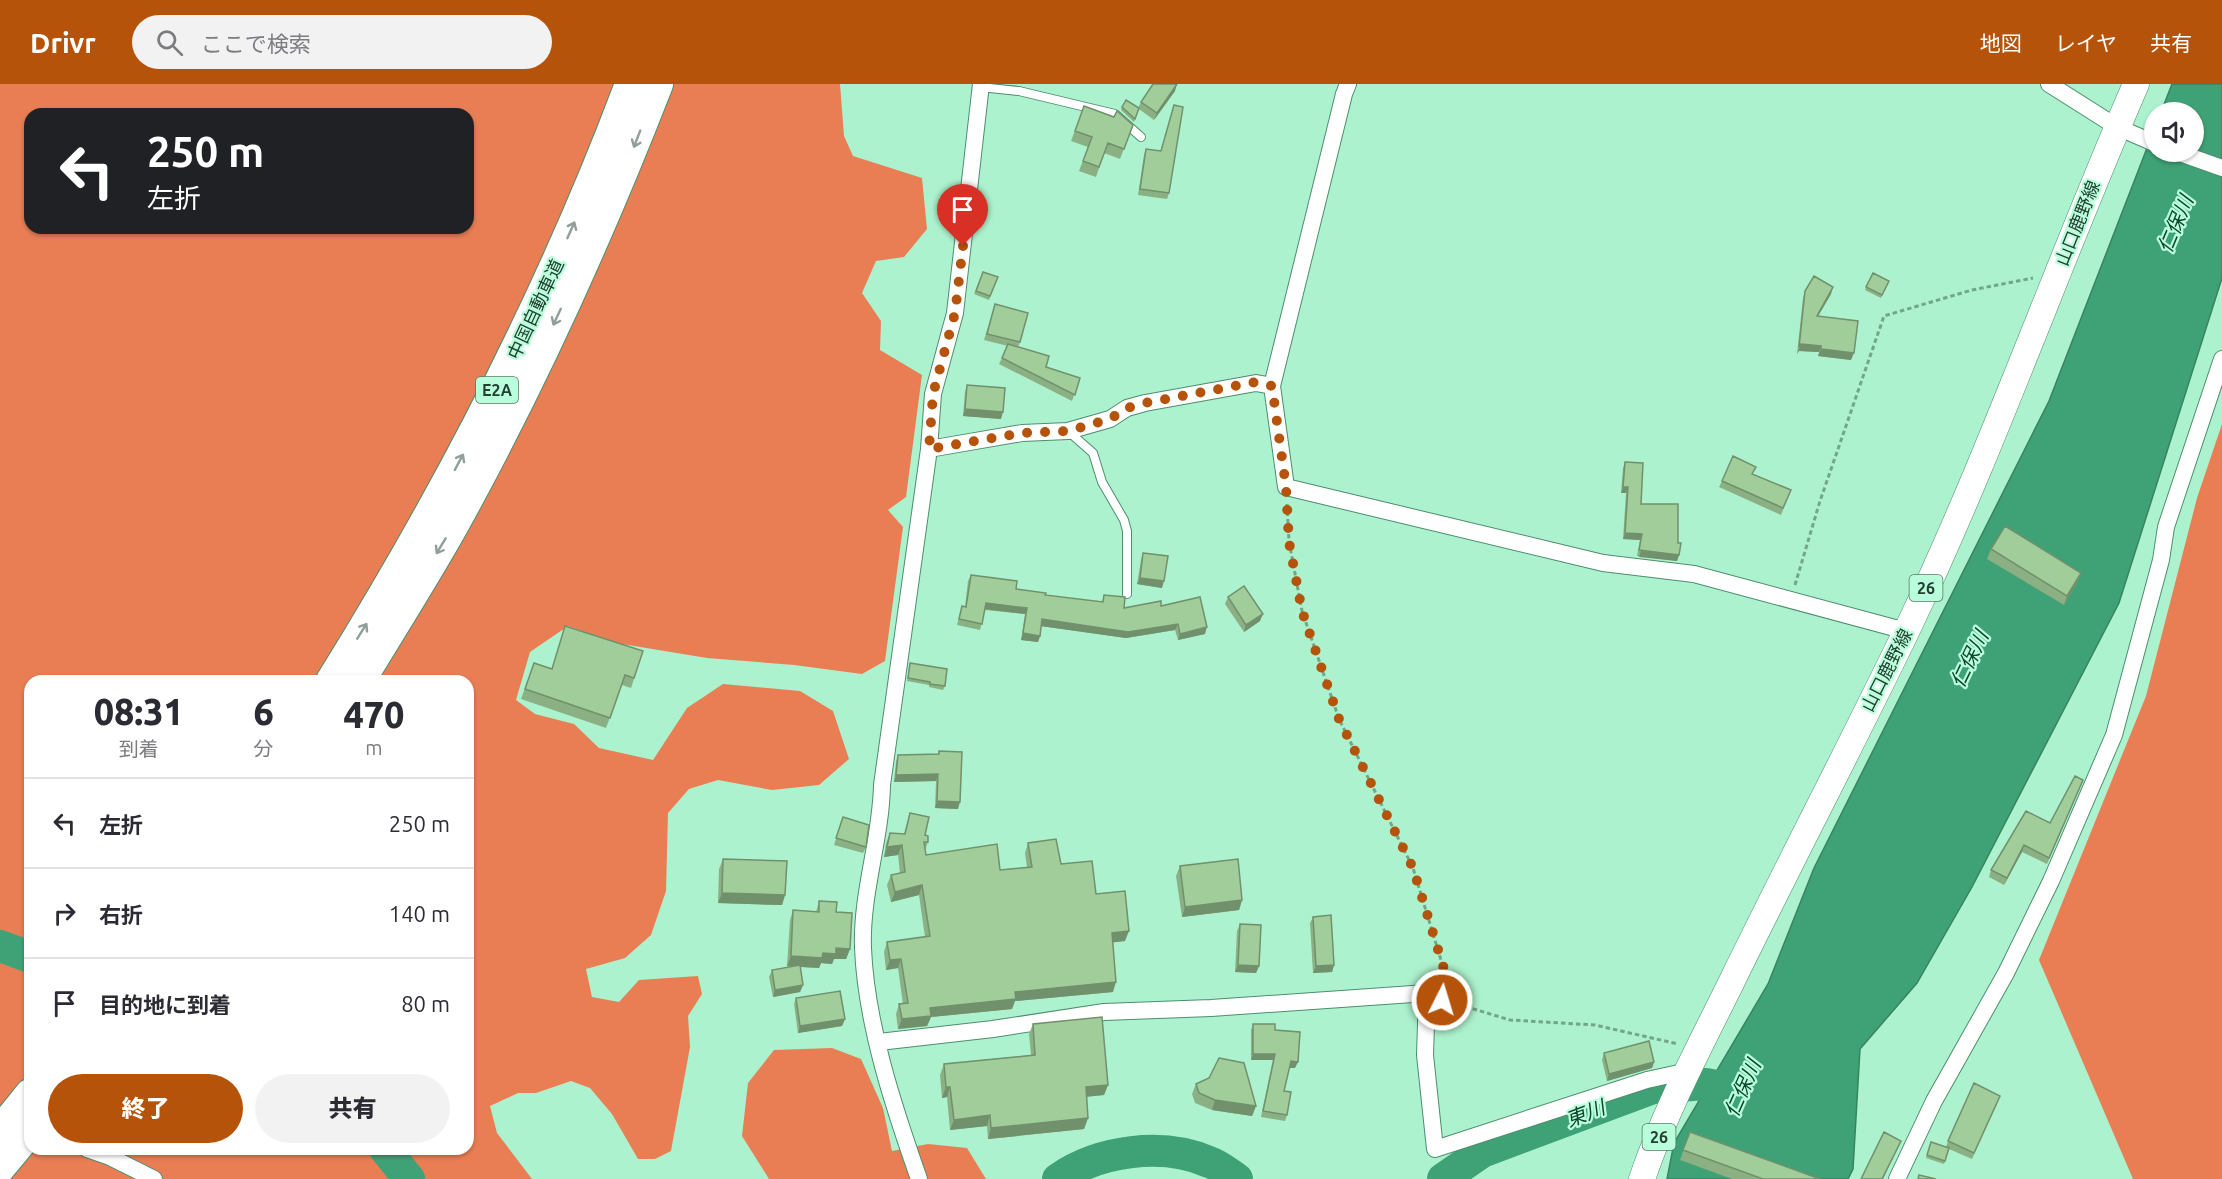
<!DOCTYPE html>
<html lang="ja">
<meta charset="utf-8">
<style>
:root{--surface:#fff;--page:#f2f2f3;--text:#2b2b33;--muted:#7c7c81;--line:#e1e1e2;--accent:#b45309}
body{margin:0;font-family:Ubuntu,"Noto Sans JP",sans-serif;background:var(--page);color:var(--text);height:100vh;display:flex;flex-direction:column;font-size:22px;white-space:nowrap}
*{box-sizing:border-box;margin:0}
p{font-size:20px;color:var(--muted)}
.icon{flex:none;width:33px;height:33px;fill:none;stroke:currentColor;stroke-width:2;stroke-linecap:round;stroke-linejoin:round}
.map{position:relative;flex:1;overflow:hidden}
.side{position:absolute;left:24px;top:591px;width:450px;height:480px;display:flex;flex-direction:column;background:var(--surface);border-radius:18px;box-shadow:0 2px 4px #0004}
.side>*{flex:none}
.top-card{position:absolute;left:24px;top:24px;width:450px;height:126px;border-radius:18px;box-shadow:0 2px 4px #0004;background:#202124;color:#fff;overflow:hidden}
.fabs{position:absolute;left:2144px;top:18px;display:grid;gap:12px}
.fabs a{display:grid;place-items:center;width:60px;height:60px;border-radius:50%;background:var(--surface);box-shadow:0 2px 4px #0004;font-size:30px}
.pin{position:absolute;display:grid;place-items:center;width:51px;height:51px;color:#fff;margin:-62px -26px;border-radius:50% 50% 50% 0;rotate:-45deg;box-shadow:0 0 6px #0007}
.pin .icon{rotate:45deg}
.me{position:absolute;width:66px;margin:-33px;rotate:5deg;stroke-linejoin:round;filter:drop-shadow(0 0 4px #0008)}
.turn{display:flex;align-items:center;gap:21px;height:126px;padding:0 24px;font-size:27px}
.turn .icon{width:78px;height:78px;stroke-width:2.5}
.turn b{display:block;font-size:42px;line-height:51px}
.eta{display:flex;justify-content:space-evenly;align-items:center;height:102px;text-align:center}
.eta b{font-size:36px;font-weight:800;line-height:42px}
.action{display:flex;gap:12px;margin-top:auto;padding:12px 24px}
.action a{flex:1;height:69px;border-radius:36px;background:var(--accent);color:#fff;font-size:24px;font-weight:800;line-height:69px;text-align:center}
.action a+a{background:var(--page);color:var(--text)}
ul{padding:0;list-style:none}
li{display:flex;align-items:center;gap:18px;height:90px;padding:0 24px;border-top:2px solid var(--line)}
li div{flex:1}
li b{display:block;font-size:22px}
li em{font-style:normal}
header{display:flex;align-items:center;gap:36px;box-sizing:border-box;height:84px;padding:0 30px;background:var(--accent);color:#fff}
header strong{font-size:28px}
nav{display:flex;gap:33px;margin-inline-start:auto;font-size:21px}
.search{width:420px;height:54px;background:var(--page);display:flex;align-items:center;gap:15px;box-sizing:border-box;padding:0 21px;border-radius:33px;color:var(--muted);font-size:22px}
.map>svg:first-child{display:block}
</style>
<header>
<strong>Drivr</strong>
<div class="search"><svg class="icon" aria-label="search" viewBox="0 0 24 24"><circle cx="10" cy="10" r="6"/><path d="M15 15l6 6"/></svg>ここで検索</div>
<nav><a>地図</a><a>レイヤ</a><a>共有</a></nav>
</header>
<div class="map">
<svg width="2222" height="1095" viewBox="0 0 2222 1095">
<rect width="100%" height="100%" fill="#adf2ce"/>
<path fill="#e97e55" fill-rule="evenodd" d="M 0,0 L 840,0 L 844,52 L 853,72 L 922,94 L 927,145 L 904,173 L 876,177 L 862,209 L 881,237 L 880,266 L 922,291 L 906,413 L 888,426 L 903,443 L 885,577 L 862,590 L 794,581 L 707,574 L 616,559 L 568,542 L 530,568 L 516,616 L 535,630 L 574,640 L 599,664 L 653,676 L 687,624 L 723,600 L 800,607 L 833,627 L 849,675 L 819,701 L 772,706 L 718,696 L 689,705 L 668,729 L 666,807 L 651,851 L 625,874 L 586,885 L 592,913 L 619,918 L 639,896 L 698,892 L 702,910 L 688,932 L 690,963 L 671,1067 L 655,1075 L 638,1075 L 612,1030 L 590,1004 L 571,997 L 536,1009 L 518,1009 L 490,1022 L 497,1049 L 532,1095 L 0,1095 ZM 30,30 L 468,30 L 468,144 L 30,144 ZM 30,597 L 468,597 L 468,1065 L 30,1065 Z
M 2222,340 L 2222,1095 L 2133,1095 L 2039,876 L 2146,612 L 2197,414 Z
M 832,964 L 861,975 L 883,1024 L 892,1067 L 928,1060 L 967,1064 L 986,1095 L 769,1095 L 742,1052 L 748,999 L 774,966 Z"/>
<path fill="#3fa276" stroke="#378461" stroke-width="1.5" d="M 2172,0 L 2222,0 L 2222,194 L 2119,519 L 1972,803 L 1917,899 L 1860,965 L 1853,1085 L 1848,1095 L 1667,1095 L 1674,1059 L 1768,900 L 1814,784 L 2049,317 L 2154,46 L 2154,68 L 2193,68 L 2193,28 L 2161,28 Z"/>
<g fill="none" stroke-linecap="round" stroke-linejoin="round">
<path stroke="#3fa276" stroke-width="32" d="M 0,862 L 30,873
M 385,1065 L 409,1095
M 1058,1095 C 1099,1066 1163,1058 1209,1078 C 1219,1081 1228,1089 1237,1095
M 1443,1095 L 1482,1068 L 1653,1004 L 1706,1000 L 1737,1006"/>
<g stroke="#4c8e6e" stroke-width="10">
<path id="lane" d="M 980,3 L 1019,7 L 1115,30 L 1141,53
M 1068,347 L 1093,369 L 1102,398 L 1124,436 L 1127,447 L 1127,510"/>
</g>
<g stroke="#4c8e6e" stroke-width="18">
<path id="street" d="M 1348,0 L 1344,10 L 1272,302 L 1286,403 L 1603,479 L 1694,490 L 1906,547
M 2049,0 L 2117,43 L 2154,59
M 2177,68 L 2222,84
M 929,365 L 1022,349 L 1068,347 L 1110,335 L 1127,324 L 1145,319 L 1256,299 L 1272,302
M 879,958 L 993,945 L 1104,928 L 1211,924 L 1427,909 L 1425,971 L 1435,1065 L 1647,996 L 1688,987
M 87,1065 L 110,1073 L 154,1095
M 919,1095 C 894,1024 866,940 863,864 C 861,809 881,756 882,701 L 929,365 L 933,310 L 955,229 L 981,0
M 1897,1095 L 1934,1017 L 2006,889 L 2051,797 L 2114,651 L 2161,476 L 2166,443 L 2222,275"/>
</g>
<g stroke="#4c8e6e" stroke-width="27">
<path id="primary" d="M 1642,1095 C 1665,1027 1700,962 1732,897 C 1789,780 1850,664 1907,546 C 1992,368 2057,181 2136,0"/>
</g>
<g stroke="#4c8e6e" stroke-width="32">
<path id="highway" d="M 331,597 C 449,407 552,209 630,0
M 360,597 C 392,544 426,491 456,437 C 533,297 600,149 658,0
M 0,1047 L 30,1010
M 0,1084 L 30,1048"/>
</g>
<path stroke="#72a68b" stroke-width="3" stroke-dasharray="4.5 3" stroke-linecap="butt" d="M 1287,420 L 1289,457 L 1302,527 L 1339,635 L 1413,784 L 1444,886 L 1443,903
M 1795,501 L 1820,417 L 1884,232 L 1972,206 L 2033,194
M 1444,916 L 1510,936 L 1595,941 L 1678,960"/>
<use href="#lane" stroke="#fff" stroke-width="8"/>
<use href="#street" stroke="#fff" stroke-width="16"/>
<use href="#primary" stroke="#fff" stroke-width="26"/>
<use href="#highway" stroke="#fff" stroke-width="30"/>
</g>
<path fill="#8ab084" d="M 1175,7 L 1154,36 L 1139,25 L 1134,38 L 1121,26 L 1122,23 L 1138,24 L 1141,18 Z
M 1174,21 L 1169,109 L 1167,115 L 1138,111 L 1144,71 L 1146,65 L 1161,67 Z
M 1084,22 L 1133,41 L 1120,75 L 1104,69 L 1096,93 L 1079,87 L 1088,63 L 1071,57 Z
M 983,188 L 998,193 L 989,216 L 974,210 Z
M 1873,189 L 1889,197 L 1881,214 L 1865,206 Z
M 1805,207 L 1831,210 L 1818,232 L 1851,276 L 1818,272 L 1819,268 L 1799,267 L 1797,270 L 1803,214 Z
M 995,220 L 1020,258 L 1018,263 L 1046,283 L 1080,294 L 1072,317 L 999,280 L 1008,262 L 984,256 Z
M 967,301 L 1001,335 L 963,332 L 965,308 Z
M 1625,378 L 1641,420 L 1678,459 L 1679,471 L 1677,477 L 1637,472 L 1640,456 L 1623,455 L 1626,409 L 1621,409 L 1623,384 Z
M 1753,390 L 1791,406 L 1781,431 L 1719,403 L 1722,397 Z
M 1991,465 L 2081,489 L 2077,499 L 2064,521 L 1987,475 Z
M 1143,469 L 1162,504 L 1137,500 L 1141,476 Z
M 971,491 L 1016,505 L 1045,511 L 1102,518 L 1104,511 L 1124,524 L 1161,522 L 1205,550 L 1178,556 L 1175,546 L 1126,554 L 1041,542 L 1040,552 L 1038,558 L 1021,556 L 1025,530 L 985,526 L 980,546 L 957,541 L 962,522 L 965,523 L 968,497 Z
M 1228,513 L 1260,537 L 1244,548 L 1225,520 Z
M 643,567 L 631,604 L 622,601 L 606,644 L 521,615 L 534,579 L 551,585 Z
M 910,579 L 945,602 L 943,606 L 929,603 L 929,601 L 907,597 Z
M 939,667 L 958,725 L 935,724 L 936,697 L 894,698 L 896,678 L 898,671 L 938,670 Z
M 2080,703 L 2047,780 L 2022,768 L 2004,801 L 1989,793 L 1991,786 L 2050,739 Z
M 910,729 L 925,751 L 928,758 L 925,766 L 926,771 L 1000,786 L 1027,783 L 1025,769 L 1028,759 L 1061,780 L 1096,810 L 1125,857 L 1112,858 L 1113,908 L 1015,917 L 1012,925 L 931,933 L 927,942 L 898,945 L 896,930 L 899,920 L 903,920 L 898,884 L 886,886 L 884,868 L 887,858 L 925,853 L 919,811 L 891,818 L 887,801 L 891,791 L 900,789 L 898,771 L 884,773 L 886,759 L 890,749 L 904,750 Z
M 843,733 L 866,763 L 863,769 L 834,761 Z
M 723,775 L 785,811 L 782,821 L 718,819 L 719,785 Z
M 1180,782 L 1242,816 L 1239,826 L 1182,833 L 1176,792 Z
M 819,817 L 836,828 L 850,865 L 846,875 L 834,875 L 832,880 L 821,879 L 819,884 L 800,883 L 803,901 L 800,908 L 773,913 L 769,893 L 772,886 L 792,883 L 787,882 L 790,836 L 793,826 L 816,828 Z
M 1313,833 L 1334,881 L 1332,888 L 1313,889 L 1310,839 Z
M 1240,840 L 1259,882 L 1256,889 L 1235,888 L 1237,847 Z
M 796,914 L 845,935 L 842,942 L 798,949 L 794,920 Z
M 1033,940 L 1108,1001 L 1104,1011 L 1086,1013 L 1088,1034 L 1084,1045 L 988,1055 L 987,1042 L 950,1046 L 947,1013 L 942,1014 L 940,991 L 944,980 L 1031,971 L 1029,950 Z
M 1253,940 L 1275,946 L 1295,984 L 1289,984 L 1284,1007 L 1287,1031 L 1285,1037 L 1261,1033 L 1273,976 L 1251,976 L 1251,946 Z
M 1604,969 L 1654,978 L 1652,984 L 1607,997 L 1602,976 Z
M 1196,1000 L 1256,1022 L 1252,1032 L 1212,1026 L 1195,1019 L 1192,1010 Z
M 1997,1019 L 1972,1075 L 1949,1065 L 1944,1080 L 1926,1074 L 1931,1058 L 1946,1063 L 1948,1057 Z
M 1690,1048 L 1820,1095 L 1732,1095 L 1680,1076 Z"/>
<path fill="#71906c" d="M 1177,0 L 1175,7 L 1154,36 L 1157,29 Z
M 1833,203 L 1831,210 L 1814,239 L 1817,232 Z
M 1801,260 L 1821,262 L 1819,268 L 1799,267 L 1797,270 Z
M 1821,265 L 1854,269 L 1851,276 L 1818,272 Z
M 965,325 L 1003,328 L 1001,335 L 963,332 Z
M 1623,403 L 1628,403 L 1626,409 L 1621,409 Z
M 1625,449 L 1642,450 L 1640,456 L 1623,455 Z
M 1641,467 L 1679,471 L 1677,477 L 1639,473 Z
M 2081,489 L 2077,499 L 2064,521 L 2067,512 Z
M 1140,494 L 1164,497 L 1162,504 L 1137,500 Z
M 986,519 L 1027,524 L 1025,530 L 984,525 Z
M 1263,530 L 1260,537 L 1244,548 L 1246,541 Z
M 1042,535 L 1178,540 L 1175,546 L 1126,554 L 1040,542 Z
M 1207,543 L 1205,550 L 1178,556 L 1180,550 Z
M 1023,549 L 1040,552 L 1038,558 L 1021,556 Z
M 938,690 L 936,697 L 894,698 L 896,691 Z
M 937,717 L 960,718 L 958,725 L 935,724 Z
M 902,761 L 898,771 L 884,773 L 887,763 Z
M 2024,761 L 2022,768 L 2004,801 L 2007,794 Z
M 922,801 L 919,811 L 891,818 L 895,808 Z
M 722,809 L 785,811 L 782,821 L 718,819 Z
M 1242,816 L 1239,826 L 1182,833 L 1185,823 Z
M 1129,847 L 1125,857 L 1108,859 L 1112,849 Z
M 836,864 L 850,865 L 846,875 L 834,875 L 832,880 L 821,879 L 819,884 L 787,882 L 791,872 L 823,869 Z
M 901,875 L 898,884 L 886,886 L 890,876 Z
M 1238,881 L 1259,882 L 1256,889 L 1235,888 Z
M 1334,881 L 1332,888 L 1313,889 L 1316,882 Z
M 1116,898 L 1113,908 L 1015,917 L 1012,925 L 931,933 L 927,942 L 898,945 L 902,935 L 930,924 L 1015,908 Z
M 803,901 L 800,908 L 773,913 L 775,906 Z
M 845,935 L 842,942 L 798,949 L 800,942 Z
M 1253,970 L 1275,970 L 1273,976 L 1251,976 Z
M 1291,977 L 1298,978 L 1295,984 L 1288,984 Z
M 1654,978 L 1652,984 L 1607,997 L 1609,990 Z
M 1108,1001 L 1104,1011 L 1082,1013 L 1086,1003 Z
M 946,1003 L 950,1003 L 947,1013 L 942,1014 Z
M 1215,1016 L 1256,1022 L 1252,1032 L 1212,1026 Z
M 990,1031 L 987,1042 L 950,1046 L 954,1036 Z
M 1088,1034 L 1084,1045 L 988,1055 L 991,1044 Z
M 1901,1057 L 1883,1095 L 1882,1095 Z"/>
<path fill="#a1cd9a" stroke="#71906c" stroke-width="1.5" d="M 1153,0 L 1177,0 L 1157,29 L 1141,18 Z
M 1126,16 L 1139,24 L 1135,35 L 1122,23 Z
M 1174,21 L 1183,23 L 1169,109 L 1140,105 L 1146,65 L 1161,67 Z
M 1084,22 L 1114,33 L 1117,27 L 1133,41 L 1124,65 L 1108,59 L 1099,83 L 1083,77 L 1092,53 L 1075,47 Z
M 983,188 L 998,193 L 990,212 L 976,207 Z
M 1873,189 L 1889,197 L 1882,211 L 1866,203 Z
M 1814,192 L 1833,203 L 1817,232 L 1858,237 L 1854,269 L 1821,265 L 1821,262 L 1801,260 L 1799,263 L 1805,207 Z
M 995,220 L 1028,229 L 1020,258 L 987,250 Z
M 1008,260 L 1049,272 L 1046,283 L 1080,294 L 1075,311 L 1002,274 Z
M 967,301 L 1005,304 L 1003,328 L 965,325 Z
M 1733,372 L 1756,383 L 1752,390 L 1791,406 L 1783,424 L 1722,397 Z
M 1625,378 L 1643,379 L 1641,420 L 1678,420 L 1678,459 L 1681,459 L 1679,471 L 1639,466 L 1642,450 L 1625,449 L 1628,403 L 1623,403 Z
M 2005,442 L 2081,489 L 2067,512 L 1991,465 Z
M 1143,469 L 1168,472 L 1164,497 L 1140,494 Z
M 971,491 L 1017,497 L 1016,505 L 1046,509 L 1045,511 L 1103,518 L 1104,511 L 1125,513 L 1124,524 L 1161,517 L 1161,522 L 1200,513 L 1207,543 L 1180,550 L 1178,540 L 1128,548 L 1042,535 L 1040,552 L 1023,549 L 1027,524 L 986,519 L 982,540 L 959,535 L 962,522 L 966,523 Z
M 1244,502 L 1263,530 L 1246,541 L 1228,513 Z
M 565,542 L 643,567 L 634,594 L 625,591 L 610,634 L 525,605 L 534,579 L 552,585 Z
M 910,579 L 947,585 L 945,602 L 930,600 L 930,598 L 908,594 Z
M 939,667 L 962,668 L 960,718 L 937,717 L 938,690 L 896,691 L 898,671 L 939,670 Z
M 2075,692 L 2083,696 L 2049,774 L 2024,761 L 2007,794 L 1991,786 L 2026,727 L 2050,739 Z
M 910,729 L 929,733 L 925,751 L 928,752 L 928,758 L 924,758 L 926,771 L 997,760 L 1000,786 L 1032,783 L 1028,759 L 1056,755 L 1061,780 L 1092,777 L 1096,810 L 1125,807 L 1129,847 L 1112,849 L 1116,898 L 1015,908 L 1016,915 L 930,924 L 931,932 L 902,935 L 899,920 L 908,919 L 901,875 L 890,876 L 887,858 L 930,852 L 922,801 L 895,808 L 891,791 L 905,788 L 902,761 L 887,763 L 890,749 L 905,750 Z
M 843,733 L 869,741 L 866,763 L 836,754 Z
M 723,775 L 787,777 L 785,811 L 722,809 Z
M 1238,775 L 1242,816 L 1185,823 L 1180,782 Z
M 819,817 L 837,818 L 836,828 L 852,829 L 850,865 L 836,864 L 836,870 L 823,869 L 822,874 L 791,872 L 793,826 L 819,828 Z
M 1331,831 L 1334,881 L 1316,882 L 1313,833 Z
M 1240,840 L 1261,841 L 1259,882 L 1238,881 Z
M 800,881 L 803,901 L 775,906 L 772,886 Z
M 840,907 L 845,935 L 800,942 L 796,914 Z
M 1102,933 L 1108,1001 L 1086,1003 L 1088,1034 L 991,1044 L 990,1031 L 954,1036 L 950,1003 L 946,1003 L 944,980 L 1035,971 L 1033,940 Z
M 1253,940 L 1275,940 L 1275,946 L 1300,948 L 1298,978 L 1291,977 L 1284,1007 L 1291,1008 L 1287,1031 L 1263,1027 L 1275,970 L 1253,970 Z
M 1649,957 L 1654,978 L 1609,990 L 1604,969 Z
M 1219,974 L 1244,979 L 1256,1022 L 1215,1016 L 1199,1009 L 1196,1000 L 1209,994 Z
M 1974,999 L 2000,1012 L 1974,1069 L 1948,1057 Z
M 1690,1048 L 1820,1095 L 1763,1095 L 1683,1066 Z
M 1884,1048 L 1901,1057 L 1882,1095 L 1861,1095 Z
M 1931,1058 L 1949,1064 L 1945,1077 L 1927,1071 Z
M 1919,1091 L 1936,1095 L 1918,1095 Z"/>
<defs><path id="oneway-shaft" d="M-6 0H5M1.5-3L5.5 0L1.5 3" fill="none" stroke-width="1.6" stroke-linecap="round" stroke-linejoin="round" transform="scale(1.5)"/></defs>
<g stroke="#919f98">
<use href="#oneway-shaft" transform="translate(637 55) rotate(111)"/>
<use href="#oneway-shaft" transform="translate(571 146) rotate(-66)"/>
<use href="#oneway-shaft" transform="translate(557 233) rotate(115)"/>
<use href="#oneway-shaft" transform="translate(459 378) rotate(-62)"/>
<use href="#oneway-shaft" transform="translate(441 462) rotate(121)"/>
<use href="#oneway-shaft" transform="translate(362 547) rotate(-58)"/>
</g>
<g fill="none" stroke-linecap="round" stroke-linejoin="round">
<path stroke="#b45309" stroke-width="10" stroke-dasharray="0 18" d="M 963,162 L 955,229 L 933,310 L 929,365 L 1022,349 L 1068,347 L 1110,335 L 1127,324 L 1145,319 L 1256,298 L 1272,302 L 1286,403 L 1289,458 L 1302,527 L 1339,635 L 1413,784 L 1444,885 L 1442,916"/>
</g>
<g text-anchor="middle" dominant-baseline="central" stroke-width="4.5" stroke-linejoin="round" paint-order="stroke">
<g fill="#baffdb" stroke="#507964" stroke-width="1.5">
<rect x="476" y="293" width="42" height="26" rx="4.5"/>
<rect x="1909.5" y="491" width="33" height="26" rx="4.5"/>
<rect x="1642.5" y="1040" width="33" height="26" rx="4.5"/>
</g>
<g font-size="16" font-weight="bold" fill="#233f31">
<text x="497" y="306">E2A</text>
<text x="1926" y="504">26</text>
<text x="1659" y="1053">26</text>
</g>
<g font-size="18" fill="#233f31" stroke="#baffdb">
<text transform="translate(2077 139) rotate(-68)">山口鹿野線</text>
<text transform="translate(535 225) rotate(-65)">中国自動車道</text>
<text transform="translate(1886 586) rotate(-63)">山口鹿野線</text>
</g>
<g font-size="20" font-style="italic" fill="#0d452e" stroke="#baffdb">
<text transform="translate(2175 140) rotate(-67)">仁保川</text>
<text transform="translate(1969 575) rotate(-64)">仁保川</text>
<text transform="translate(1742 1004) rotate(-66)">仁保川</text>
<text transform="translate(1585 1029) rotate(-21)">東川</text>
</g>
</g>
</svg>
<div class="fabs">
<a><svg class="icon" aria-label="sound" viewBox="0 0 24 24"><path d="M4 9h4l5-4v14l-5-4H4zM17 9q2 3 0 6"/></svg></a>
</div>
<div class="pin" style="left:963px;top:162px;background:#d93025"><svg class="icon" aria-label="arrive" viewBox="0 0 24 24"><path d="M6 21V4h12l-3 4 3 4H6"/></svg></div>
<svg class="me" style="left:1442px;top:916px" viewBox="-20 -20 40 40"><circle r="17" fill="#b45309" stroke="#fff" stroke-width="3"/><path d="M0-11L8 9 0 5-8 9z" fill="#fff"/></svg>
<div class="top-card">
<div class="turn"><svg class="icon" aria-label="left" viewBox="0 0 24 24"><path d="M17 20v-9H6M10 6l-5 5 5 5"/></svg><div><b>250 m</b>左折</div></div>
</div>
<section class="side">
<div class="eta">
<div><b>08:31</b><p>到着</p></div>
<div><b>6</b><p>分</p></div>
<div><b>470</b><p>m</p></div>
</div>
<ul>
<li><svg class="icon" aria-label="left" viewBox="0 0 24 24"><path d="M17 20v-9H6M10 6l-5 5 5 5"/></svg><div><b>左折</b></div><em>250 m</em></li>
<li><svg class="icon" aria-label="right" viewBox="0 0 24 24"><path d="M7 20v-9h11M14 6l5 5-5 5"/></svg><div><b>右折</b></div><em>140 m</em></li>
<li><svg class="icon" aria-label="arrive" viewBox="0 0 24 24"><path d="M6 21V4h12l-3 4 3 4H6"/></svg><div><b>目的地に到着</b></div><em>80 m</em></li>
</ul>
<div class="action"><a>終了</a><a>共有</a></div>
</section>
</div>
